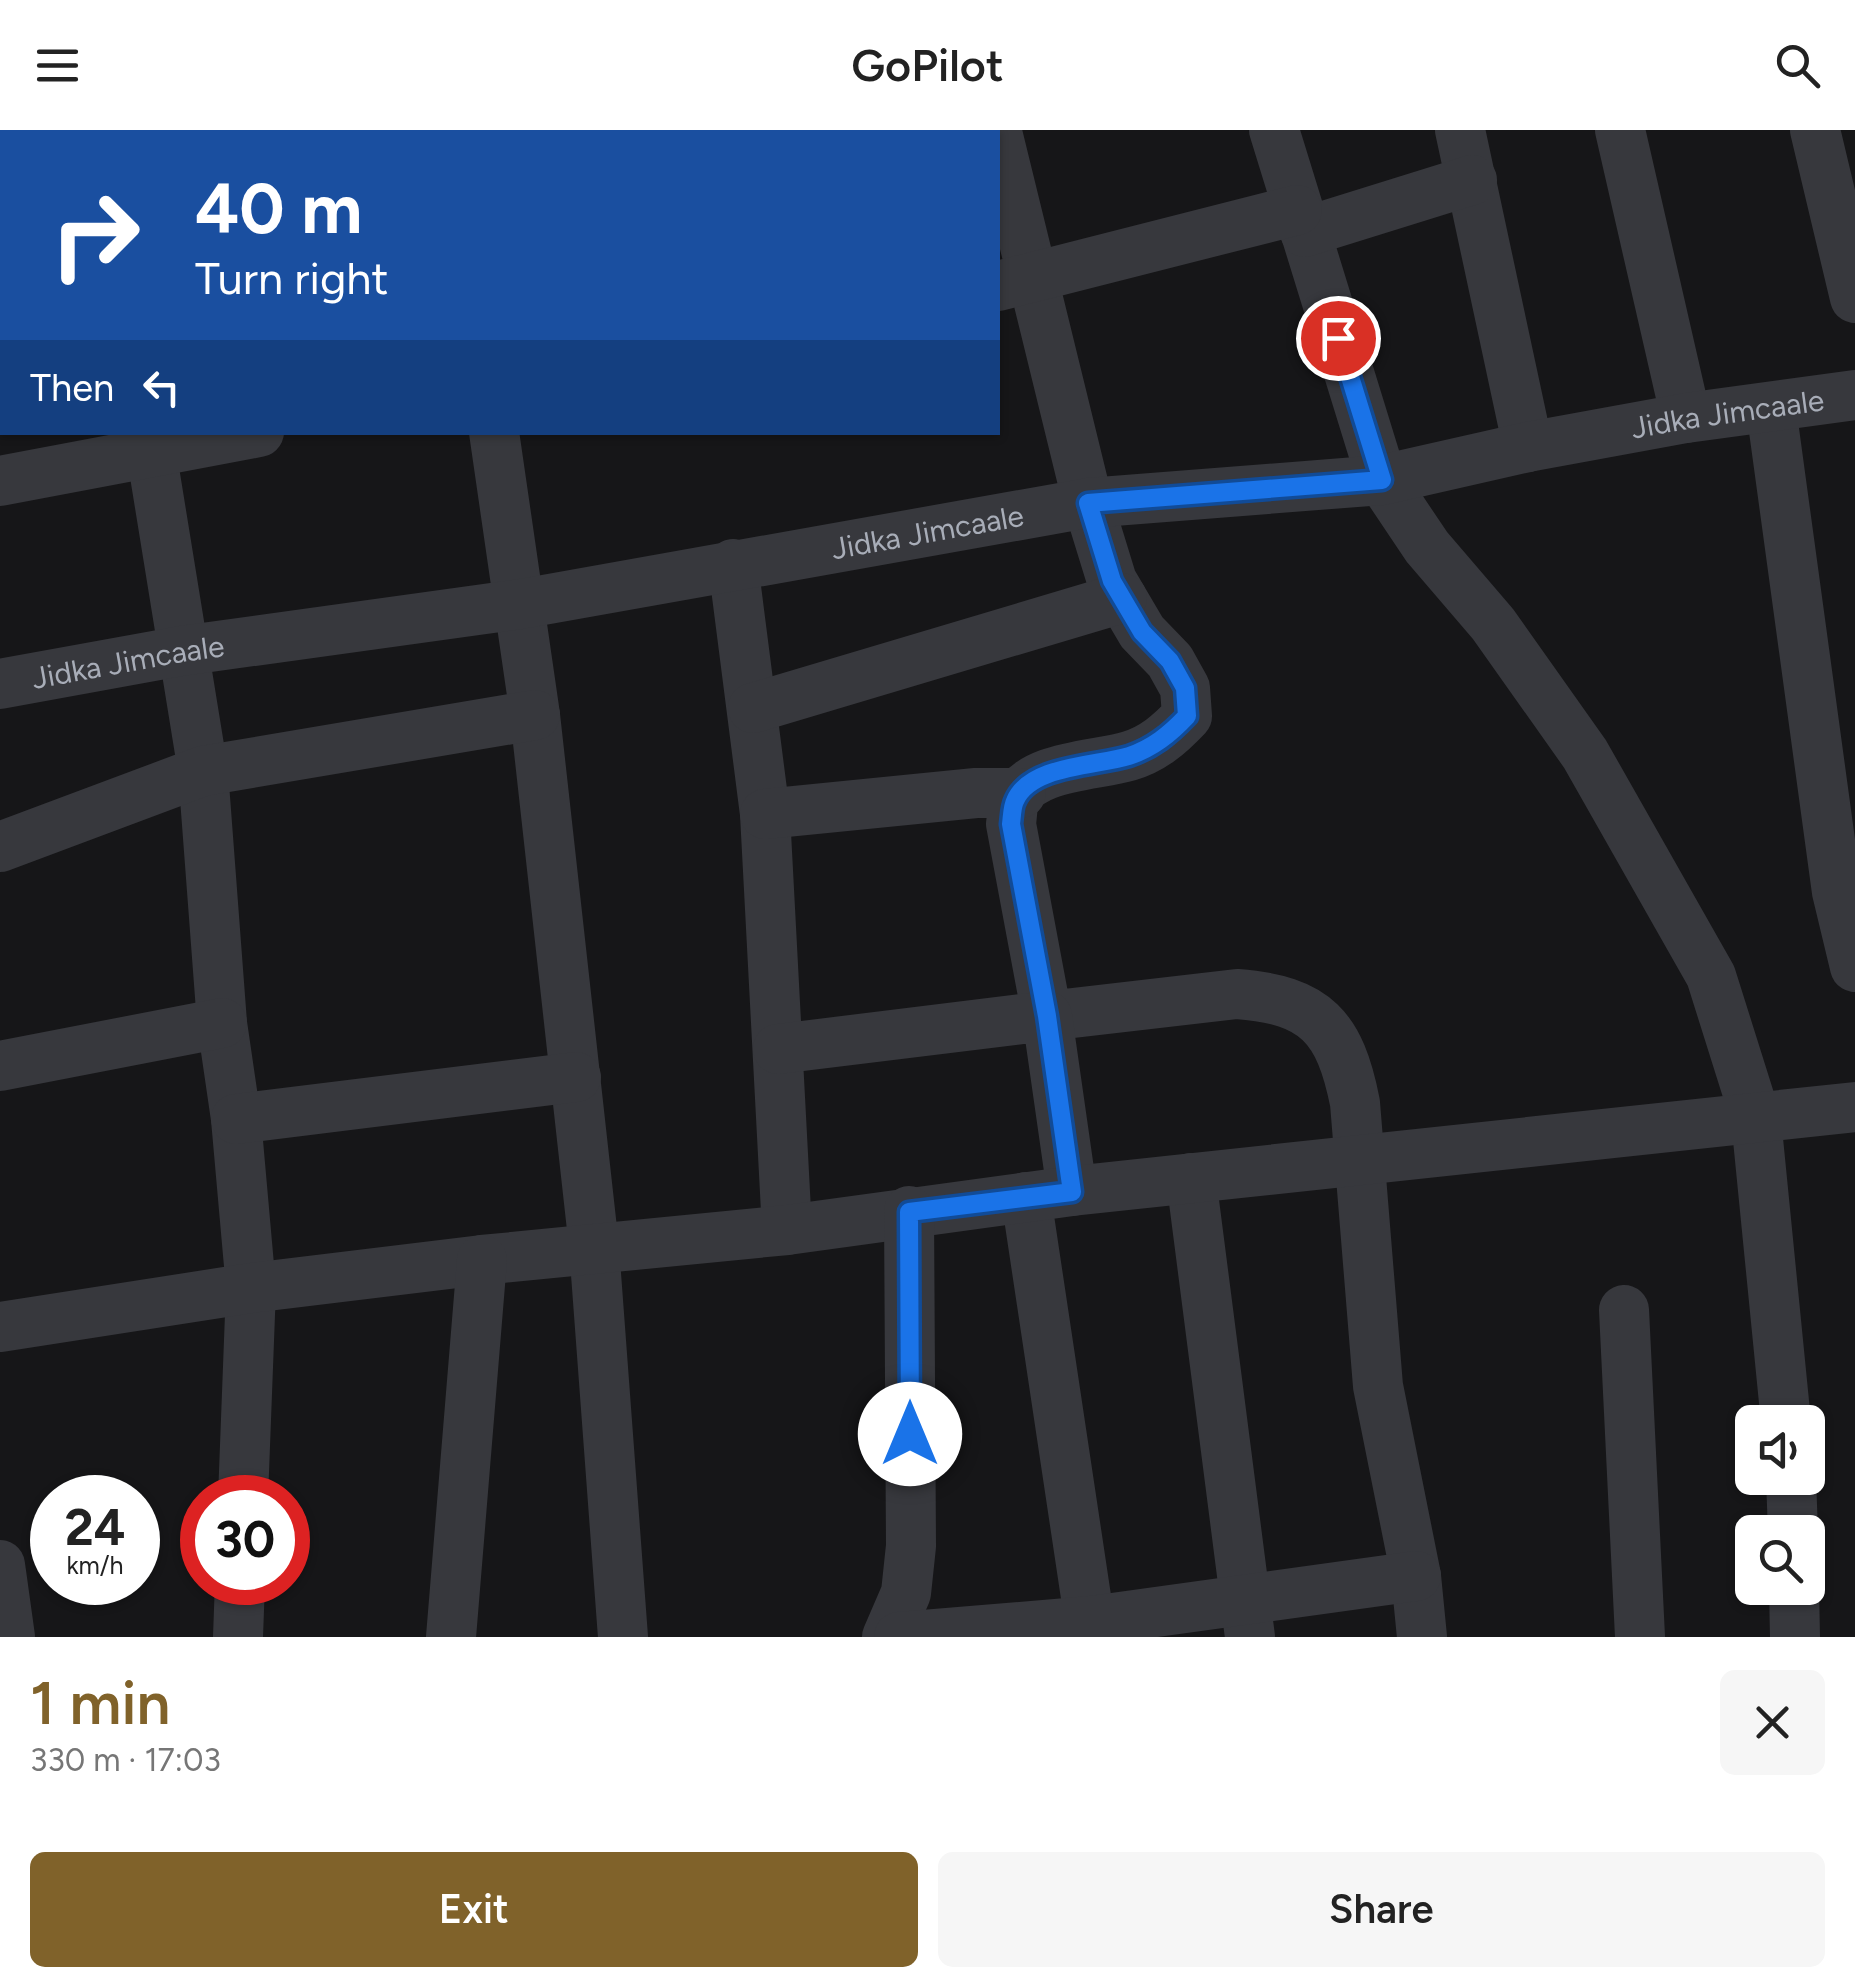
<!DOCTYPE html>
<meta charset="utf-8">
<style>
:root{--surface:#fff;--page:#f6f6f6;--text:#222;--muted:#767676;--accent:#80622a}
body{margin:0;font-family:Figtree,sans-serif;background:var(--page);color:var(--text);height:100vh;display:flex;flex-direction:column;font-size:38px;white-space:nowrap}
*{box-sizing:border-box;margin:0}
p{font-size:32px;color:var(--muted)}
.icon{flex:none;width:55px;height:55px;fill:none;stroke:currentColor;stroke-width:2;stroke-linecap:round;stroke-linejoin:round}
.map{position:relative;height:1507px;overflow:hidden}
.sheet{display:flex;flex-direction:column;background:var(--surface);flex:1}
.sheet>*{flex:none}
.hud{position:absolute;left:0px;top:0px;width:1000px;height:305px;box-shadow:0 2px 8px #0004;background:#1a4fa0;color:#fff;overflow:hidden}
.fabs{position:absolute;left:1735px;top:1275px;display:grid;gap:20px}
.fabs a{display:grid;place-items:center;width:90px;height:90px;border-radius:15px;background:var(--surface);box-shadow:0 2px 8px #0004;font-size:50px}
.speed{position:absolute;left:30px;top:1345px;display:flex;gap:20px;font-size:50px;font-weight:700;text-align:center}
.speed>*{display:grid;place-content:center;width:130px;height:130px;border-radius:50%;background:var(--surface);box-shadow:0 2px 8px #0004;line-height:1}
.speed small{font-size:25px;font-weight:400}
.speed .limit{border:15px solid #d22;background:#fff;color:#111}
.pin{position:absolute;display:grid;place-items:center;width:85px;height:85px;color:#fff;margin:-42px;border:5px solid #fff;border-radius:50%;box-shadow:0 2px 10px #0007}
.me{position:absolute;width:110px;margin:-55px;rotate:0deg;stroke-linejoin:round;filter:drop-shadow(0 0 8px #0008)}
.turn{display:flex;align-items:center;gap:35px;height:210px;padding:0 30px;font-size:45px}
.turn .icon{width:130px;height:130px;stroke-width:2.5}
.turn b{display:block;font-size:70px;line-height:85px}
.then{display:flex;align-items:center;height:95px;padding:0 30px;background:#0003;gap:20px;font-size:38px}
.round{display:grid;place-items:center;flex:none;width:105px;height:105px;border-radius:15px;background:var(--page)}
.summary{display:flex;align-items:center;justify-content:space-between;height:170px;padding:0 30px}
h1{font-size:60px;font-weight:600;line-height:75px;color:var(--accent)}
.action{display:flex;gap:20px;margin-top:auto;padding:20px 30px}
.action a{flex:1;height:115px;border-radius:15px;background:var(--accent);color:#fff;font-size:40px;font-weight:600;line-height:115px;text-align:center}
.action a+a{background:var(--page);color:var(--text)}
header{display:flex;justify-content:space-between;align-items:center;height:130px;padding:0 30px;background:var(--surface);font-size:45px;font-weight:600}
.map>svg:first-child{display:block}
</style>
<header><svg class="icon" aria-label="menu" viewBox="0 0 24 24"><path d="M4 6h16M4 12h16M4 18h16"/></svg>GoPilot<svg class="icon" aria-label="search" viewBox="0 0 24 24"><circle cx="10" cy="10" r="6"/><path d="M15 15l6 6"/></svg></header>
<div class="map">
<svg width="1855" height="1507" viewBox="0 0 1855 1507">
<rect width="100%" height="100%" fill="#161618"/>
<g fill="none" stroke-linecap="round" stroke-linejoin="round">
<g stroke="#37383d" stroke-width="50">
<path d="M 95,0 L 95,2"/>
<path d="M 445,0 L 446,2"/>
<path d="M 625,0 L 625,2"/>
<path d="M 1274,0 L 1382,350 L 1427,417 L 1493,494 L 1585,624 L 1711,846 L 1756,989 L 1786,1292"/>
<path d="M 1460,0 L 1528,317"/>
<path d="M 1620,0 L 1686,288"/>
<path d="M 1815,0 L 1855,168"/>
<path d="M 786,2 L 797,0"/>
<path d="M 998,6 L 1088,373 L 1112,451 L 1142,502 L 1170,531 L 1185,558 L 1187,586 C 1170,604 1153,619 1129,626 C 1097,636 1030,635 1015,671 C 1012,677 1012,687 1011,694 L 1047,886 L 1237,864 C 1316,870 1340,897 1355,973 L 1378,1256 L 1416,1446 L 1422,1507"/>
<path d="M 1305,102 L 1472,50"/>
<path d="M 0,140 L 2,139"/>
<path d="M 998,156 L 1297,80"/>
<path d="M 1771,278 L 1837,762 L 1855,837"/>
<path d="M 148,302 L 203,641 L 222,893 L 236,989 L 251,1158 L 243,1368"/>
<path d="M 494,302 L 535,585 L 594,1117 L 623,1507"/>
<path d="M 0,351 L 259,302"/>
<path d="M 733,434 L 765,684 L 787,1100"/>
<path id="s1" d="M 0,554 L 181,521 L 521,474 L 1088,373 L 1382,350 L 1528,317 L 1686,288 L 1855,265"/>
<path d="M 753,578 L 1122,468"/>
<path d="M 765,684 L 976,663 L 1021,663"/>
<path d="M 0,717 L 203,641 L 535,585"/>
<path d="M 778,919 L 1047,886 L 1072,1061"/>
<path d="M 0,936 L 222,893"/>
<path d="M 236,989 L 576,947"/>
<path d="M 1191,1048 L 1250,1507"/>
<path d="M 1026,1067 L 1092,1507"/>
<path d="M 1624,1180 L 1640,1507"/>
<path d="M 0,1197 L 251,1158 L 482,1130 L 787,1100 L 1072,1061 L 1855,977"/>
<path d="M 1791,1348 L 1793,1402"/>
<path d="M 0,1435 L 10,1507"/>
<path d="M 1794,1458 L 1795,1507"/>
<path d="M 238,1507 L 240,1452"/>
<path d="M 451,1507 L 482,1130"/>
<path d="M 887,1507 L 906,1463 L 911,1416 L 909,1081"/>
<path d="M 899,1507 L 1091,1491 L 1416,1446"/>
</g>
</g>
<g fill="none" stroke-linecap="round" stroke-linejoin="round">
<g stroke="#114b97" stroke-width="25">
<path id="route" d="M 910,1304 L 909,1082 L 1072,1062 L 1047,886 L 1011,694 C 1012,687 1012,677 1015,671 C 1030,635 1097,636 1129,626 C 1153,618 1170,604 1187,586 L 1185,558 L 1170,531 L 1142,502 L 1112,451 L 1088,373 L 1382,350 L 1338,208"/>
</g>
<use href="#route" stroke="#1a73e8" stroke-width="18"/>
</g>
<g text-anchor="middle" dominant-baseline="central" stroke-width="10" stroke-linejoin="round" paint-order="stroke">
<g font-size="30" fill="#a8adb8" stroke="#111113">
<text stroke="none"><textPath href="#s1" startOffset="1750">Jidka Jimcaale</textPath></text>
<text stroke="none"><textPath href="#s1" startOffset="940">Jidka Jimcaale</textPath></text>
<text stroke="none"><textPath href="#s1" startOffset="130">Jidka Jimcaale</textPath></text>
</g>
</g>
</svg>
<div class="fabs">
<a><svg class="icon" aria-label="sound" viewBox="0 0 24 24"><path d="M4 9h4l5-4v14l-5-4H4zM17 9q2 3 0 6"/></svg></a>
<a><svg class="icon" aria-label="search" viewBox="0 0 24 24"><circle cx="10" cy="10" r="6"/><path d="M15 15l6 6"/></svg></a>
</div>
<div class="speed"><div>24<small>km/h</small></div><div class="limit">30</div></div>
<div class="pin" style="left:1338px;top:208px;background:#d93025"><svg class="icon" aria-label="arrive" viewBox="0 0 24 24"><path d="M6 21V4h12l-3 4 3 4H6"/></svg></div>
<svg class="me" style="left:910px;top:1304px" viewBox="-20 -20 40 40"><circle r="19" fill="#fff"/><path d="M0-13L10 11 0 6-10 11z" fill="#1a73e8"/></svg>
<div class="hud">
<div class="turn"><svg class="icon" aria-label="right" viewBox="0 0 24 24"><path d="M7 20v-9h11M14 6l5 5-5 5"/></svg><div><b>40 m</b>Turn right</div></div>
<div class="then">Then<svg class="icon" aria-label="left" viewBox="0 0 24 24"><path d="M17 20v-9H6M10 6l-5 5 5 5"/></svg></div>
</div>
</div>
<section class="sheet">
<div class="summary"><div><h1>1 min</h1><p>330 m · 17:03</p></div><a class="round"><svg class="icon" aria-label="close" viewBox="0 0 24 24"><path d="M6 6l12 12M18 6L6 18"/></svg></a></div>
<div class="action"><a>Exit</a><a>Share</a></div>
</section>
